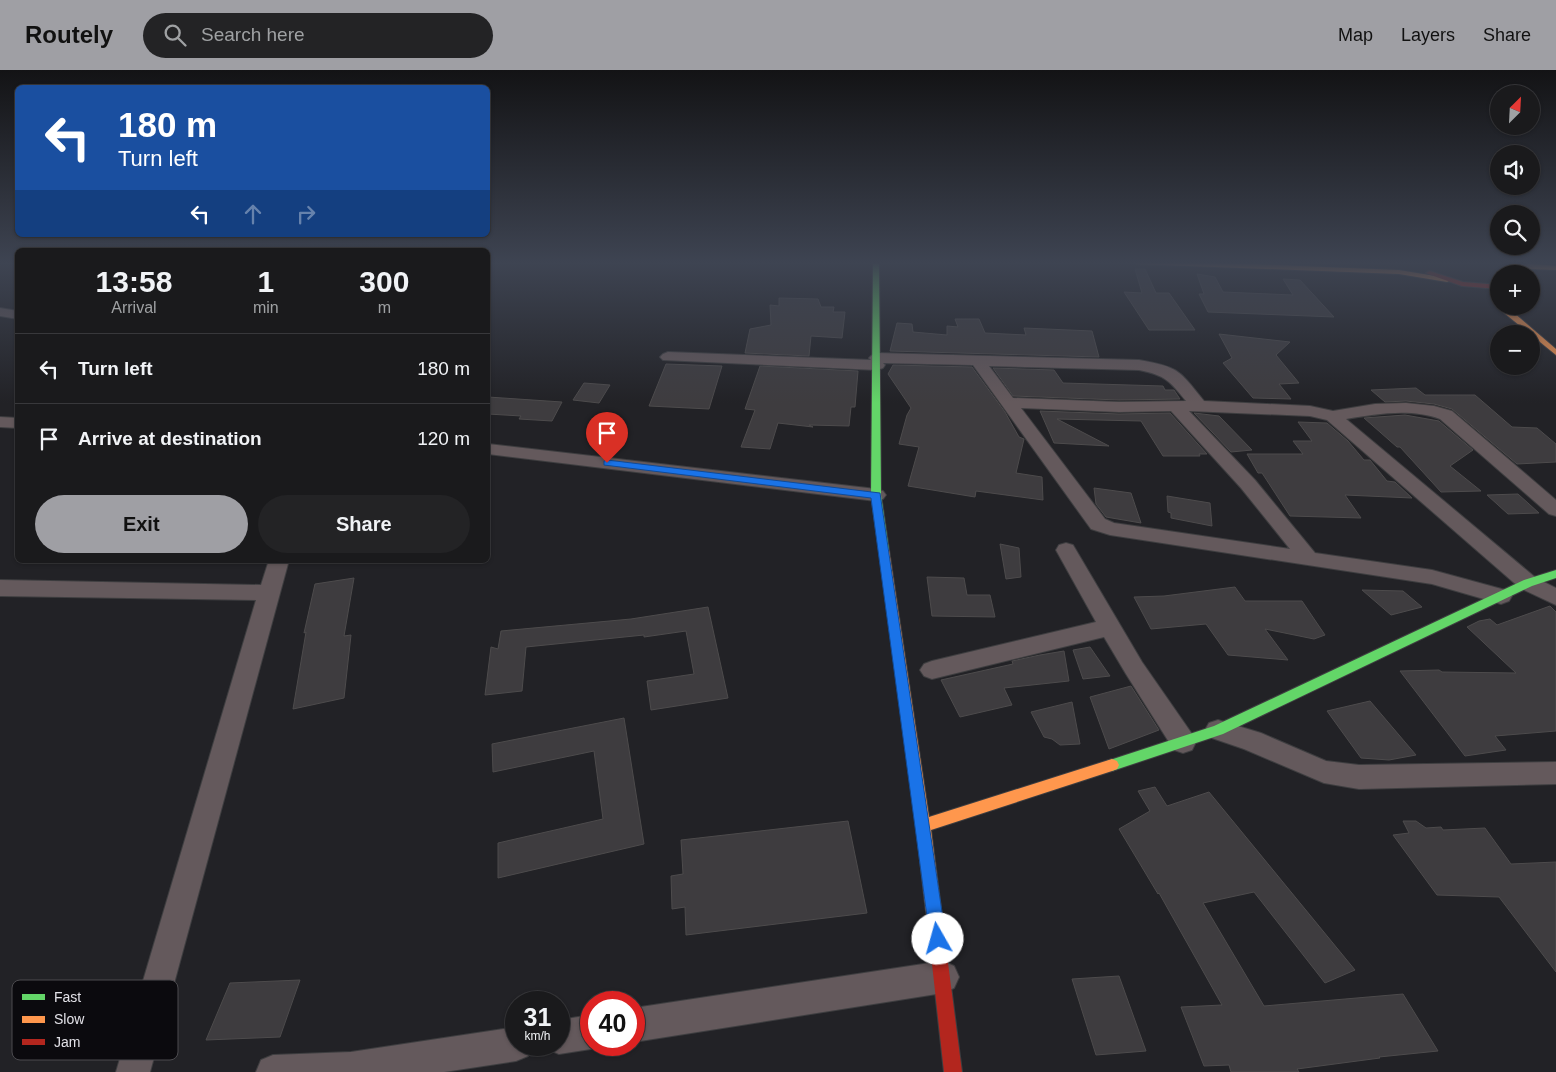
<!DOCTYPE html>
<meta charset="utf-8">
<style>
:root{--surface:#1a1a1c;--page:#232325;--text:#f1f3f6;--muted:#9fa1a3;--line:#38383b;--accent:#9f9fa4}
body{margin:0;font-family:Arial,sans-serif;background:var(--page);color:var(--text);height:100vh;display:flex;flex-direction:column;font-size:19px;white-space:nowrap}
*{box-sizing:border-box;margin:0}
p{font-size:16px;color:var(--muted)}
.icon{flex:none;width:28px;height:28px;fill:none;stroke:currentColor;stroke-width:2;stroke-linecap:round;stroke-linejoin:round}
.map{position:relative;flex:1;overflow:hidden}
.sheet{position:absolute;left:15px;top:178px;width:475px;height:315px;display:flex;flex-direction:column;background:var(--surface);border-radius:8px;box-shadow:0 1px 4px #0004,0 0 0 1px var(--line)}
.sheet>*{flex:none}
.top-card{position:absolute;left:15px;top:15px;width:475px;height:152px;border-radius:8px;box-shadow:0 1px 4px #0004,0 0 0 1px var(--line);background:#1a4fa0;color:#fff;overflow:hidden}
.needle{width:32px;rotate:24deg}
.controls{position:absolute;left:1490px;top:15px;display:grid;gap:10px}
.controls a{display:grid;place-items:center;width:50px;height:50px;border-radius:50%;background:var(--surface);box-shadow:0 1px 4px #0004,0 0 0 1px var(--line);font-size:25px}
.speed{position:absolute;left:505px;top:921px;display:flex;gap:10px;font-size:25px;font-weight:700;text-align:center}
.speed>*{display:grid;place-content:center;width:65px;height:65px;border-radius:50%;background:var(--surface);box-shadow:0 1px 4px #0004,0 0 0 1px var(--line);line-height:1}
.speed small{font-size:12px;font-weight:400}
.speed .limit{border:8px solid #d22;background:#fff;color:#111}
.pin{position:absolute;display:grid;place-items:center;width:42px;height:42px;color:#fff;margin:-51px -21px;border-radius:50% 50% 50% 0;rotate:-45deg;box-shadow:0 0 5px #0007}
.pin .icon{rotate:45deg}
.me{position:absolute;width:55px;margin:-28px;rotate:353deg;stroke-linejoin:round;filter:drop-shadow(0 0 4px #0008)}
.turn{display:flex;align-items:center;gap:18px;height:105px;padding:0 20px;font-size:22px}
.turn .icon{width:65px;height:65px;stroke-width:2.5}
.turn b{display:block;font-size:35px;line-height:42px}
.lanes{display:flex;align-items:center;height:48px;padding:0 20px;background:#0003;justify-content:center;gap:25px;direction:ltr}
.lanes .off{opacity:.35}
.eta{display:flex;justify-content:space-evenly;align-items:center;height:85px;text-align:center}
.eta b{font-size:30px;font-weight:700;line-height:35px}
.primary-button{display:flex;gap:10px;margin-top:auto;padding:10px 20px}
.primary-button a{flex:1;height:58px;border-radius:30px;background:var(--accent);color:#111;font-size:20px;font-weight:700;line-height:58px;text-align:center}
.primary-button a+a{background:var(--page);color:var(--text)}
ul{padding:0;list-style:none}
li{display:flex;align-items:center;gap:15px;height:70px;padding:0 20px;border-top:1px solid var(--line)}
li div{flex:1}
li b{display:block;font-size:19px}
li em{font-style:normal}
header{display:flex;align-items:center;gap:30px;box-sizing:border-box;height:70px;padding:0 25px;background:var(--accent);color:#111}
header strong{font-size:24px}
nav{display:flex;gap:28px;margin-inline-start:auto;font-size:18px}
.search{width:350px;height:45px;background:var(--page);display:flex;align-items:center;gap:12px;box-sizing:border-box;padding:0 18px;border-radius:28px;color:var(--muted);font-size:19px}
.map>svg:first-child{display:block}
</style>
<header>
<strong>Routely</strong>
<div class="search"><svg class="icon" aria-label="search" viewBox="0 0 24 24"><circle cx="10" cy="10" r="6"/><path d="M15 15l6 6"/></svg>Search here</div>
<nav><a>Map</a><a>Layers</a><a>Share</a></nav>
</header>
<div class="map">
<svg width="1556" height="1002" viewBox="0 0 1556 1002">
<rect width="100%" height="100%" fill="#222226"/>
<path fill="#3e3c3f" stroke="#4d4b4c" d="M 1135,199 L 1145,199 L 1156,223 L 1169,223 L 1195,260 L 1149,260 L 1124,222 L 1142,223 Z
M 1197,204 L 1215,207 L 1223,222 L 1293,225 L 1283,209 L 1300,210 L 1334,247 L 1208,242 L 1199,224 L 1204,224 Z
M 779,228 L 818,229 L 821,237 L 834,237 L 833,242 L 845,242 L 842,268 L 811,266 L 809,286 L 745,283 L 750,259 L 771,255 L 770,235 L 779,236 Z
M 955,249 L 979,249 L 985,263 L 1026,265 L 1024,258 L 1092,261 L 1099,287 L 890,281 L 897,253 L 912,254 L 913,262 L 947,265 L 947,256 L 958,257 Z
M 1219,264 L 1290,272 L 1276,285 L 1299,313 L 1279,314 L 1291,329 L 1253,328 L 1223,293 L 1232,288 Z
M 666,294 L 722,296 L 709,339 L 649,336 Z
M 893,295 L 972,297 L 1005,342 L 1019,367 L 1024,369 L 1016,403 L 1042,407 L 1043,430 L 976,421 L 975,427 L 908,416 L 919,377 L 899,374 L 907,345 L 911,338 L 888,304 Z
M 760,296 L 858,301 L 855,337 L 851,337 L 849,356 L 809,355 L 813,357 L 778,353 L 770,379 L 741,377 L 755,340 L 745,339 Z
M 993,298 L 1054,300 L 1063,313 L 1163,316 L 1165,320 L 1174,320 L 1180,329 L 1119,330 L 1013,326 Z
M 584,313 L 610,315 L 599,333 L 573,330 Z
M 1416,318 L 1425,325 L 1475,325 L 1512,357 L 1537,358 L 1556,374 L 1556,392 L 1517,394 L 1452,339 L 1434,334 L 1406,331 L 1385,332 L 1371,320 Z
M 488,327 L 562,332 L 552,351 L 519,349 L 521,346 L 488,344 Z
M 1040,341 L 1119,344 L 1170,343 L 1207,384 L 1199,384 L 1200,386 L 1163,386 L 1141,351 L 1057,349 L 1109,376 L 1054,373 Z
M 1194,343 L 1219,346 L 1252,380 L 1231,382 Z
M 1405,345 L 1439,351 L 1473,380 L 1450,396 L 1481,421 L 1441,422 L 1400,377 L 1397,377 L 1364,348 Z
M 1298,352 L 1327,353 L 1348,371 L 1364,390 L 1370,390 L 1387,411 L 1395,412 L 1412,428 L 1345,425 L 1361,448 L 1290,446 L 1262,403 L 1258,403 L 1247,384 L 1303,384 L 1293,371 L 1312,371 Z
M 1094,418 L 1131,423 L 1141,453 L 1106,447 L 1096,434 Z
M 1518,424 L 1539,443 L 1508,444 L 1487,425 Z
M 1167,426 L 1210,433 L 1212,456 L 1171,448 L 1171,443 L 1168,442 Z
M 1000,474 L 1019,478 L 1021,507 L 1006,509 Z
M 927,507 L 964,508 L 967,525 L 990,525 L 995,547 L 932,546 Z
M 354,508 L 344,566 L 351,565 L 344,628 L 293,639 L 306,562 L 304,563 L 315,514 Z
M 1235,517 L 1245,531 L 1302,531 L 1325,565 L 1314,569 L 1265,559 L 1288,590 L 1228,585 L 1206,554 L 1151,559 L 1134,527 L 1164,526 Z
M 1362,520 L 1403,521 L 1422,537 L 1391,545 Z
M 1550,536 L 1556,542 L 1556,661 L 1495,666 L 1506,680 L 1465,686 L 1400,601 L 1439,600 L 1442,602 L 1516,603 L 1467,557 L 1479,551 L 1490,549 L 1497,555 Z
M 708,537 L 728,628 L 651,640 L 647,611 L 694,604 L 686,561 L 644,567 L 644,565 L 526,577 L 522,621 L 485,625 L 491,577 L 498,579 L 501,561 L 631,549 Z
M 1090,577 L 1110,606 L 1083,609 L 1073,580 Z
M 1064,581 L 1069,611 L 1004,618 L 1012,635 L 960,647 L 941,610 L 1013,594 L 1012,591 L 1040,585 Z
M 1131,616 L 1159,660 L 1109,679 L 1090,627 Z
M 1370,631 L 1376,638 L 1416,685 L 1389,690 L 1361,688 L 1327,641 Z
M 1072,632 L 1080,674 L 1060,675 L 1052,669 L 1044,667 L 1031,642 Z
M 624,648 L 644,774 L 498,808 L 498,773 L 603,749 L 594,681 L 493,702 L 492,674 Z
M 1155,717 L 1167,736 L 1209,722 L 1355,900 L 1325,913 L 1254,822 L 1203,833 L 1264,936 L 1403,924 L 1438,981 L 1379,987 L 1380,988 L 1297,999 L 1299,1002 L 1231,1002 L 1229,995 L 1204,996 L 1181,937 L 1222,935 L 1159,823 L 1158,824 L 1119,759 L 1150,741 L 1138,721 Z
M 848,751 L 867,843 L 686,865 L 685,837 L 672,839 L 671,806 L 683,804 L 681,770 Z
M 1403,751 L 1416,751 L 1426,758 L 1441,757 L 1443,760 L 1485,758 L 1511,794 L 1556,792 L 1556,902 L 1499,827 L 1437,825 L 1393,765 L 1409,763 Z
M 1119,906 L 1146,981 L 1096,985 L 1072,909 Z
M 300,910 L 280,967 L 206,970 L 230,913 Z"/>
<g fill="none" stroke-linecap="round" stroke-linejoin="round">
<g stroke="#3e3e40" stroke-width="2">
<path id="street" d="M 0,238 L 18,241 L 18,249 L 0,246 Z
M 668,282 L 871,290 L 869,288 L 872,285 L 877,283 L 1139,290 C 1179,297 1179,300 1204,331 L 1310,336 L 1333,341 L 1375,334 L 1406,333 L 1434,336 L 1452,341 L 1556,430 L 1556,446 L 1549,444 L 1440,349 C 1410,338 1377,344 1346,349 L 1536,508 L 1556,518 L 1556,535 L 1520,518 L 1327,350 L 1310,346 L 1189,341 L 1255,410 L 1315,483 L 1432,500 L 1509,521 L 1512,526 L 1509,531 L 1501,534 L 1432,514 L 1110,465 L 1091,459 L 973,295 L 883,293 L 885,295 L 883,298 L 877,300 L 663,290 L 660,287 L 663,284 ZM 989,296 L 1139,300 C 1165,305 1170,311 1186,331 L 1119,332 L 1013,328 ZM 1021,338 L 1119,342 L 1171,341 L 1241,418 L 1290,479 L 1114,453 L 1105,449 Z
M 0,347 L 18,348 L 18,358 L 0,357 Z
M 488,374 L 876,419 L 883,421 L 886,425 L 883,429 L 876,431 L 488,384 Z
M 1066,473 L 1073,475 L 1142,592 L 1192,664 L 1196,672 L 1192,680 L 1183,683 L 1174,680 L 1126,604 L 1104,567 L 932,609 L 924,606 L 920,600 L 924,594 L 932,591 L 1096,552 L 1056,480 L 1059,475 Z
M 269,490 L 289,490 L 150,1002 L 116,1002 L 256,530 L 0,526 L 0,510 L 261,515 Z
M 1218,650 L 1261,663 L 1326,691 L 1359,695 L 1556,692 L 1556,714 L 1359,719 L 1324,713 L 1244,679 L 1209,667 L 1205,660 L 1209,653 Z
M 943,891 L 954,896 L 959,907 L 954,918 L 943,923 L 634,972 L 634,938 Z
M 591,945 L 591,975 L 600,975 L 591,979 L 559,984 L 547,979 L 545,975 L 559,975 L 559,950 Z
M 516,957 L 516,975 L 533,975 L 528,986 L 516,991 L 444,1002 L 256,1002 L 261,990 L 273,985 L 351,982 Z"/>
</g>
<g stroke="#3e3e40" stroke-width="2">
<path id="fast" d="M 873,192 L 879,192 L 881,425 L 889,480 L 884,484 L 879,480 L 871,425 Z
M 1556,500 L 1556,508 L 1532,516 L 1223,664 L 1112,701 L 1107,699 L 1105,695 L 1107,691 L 1214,656 L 1524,510 Z"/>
</g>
<g stroke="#3e3e40" stroke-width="2">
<path id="slow" d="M 1133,192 L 1200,192 L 1399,200 L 1447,208 L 1451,210 L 1447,212 L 1399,204 L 1136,194 Z
M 1503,192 L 1556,196 L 1556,200 L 1530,199 Z
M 1499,234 L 1499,236 L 1506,236 L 1556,279 L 1556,285 L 1498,238 Z
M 884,476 L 889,480 L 929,747 L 1112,689 L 1117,691 L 1119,695 L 1117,699 L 1112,701 L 931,760 L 947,885 L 945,891 L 939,893 L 933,891 L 931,885 L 916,756 L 879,480 Z"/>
</g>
<g stroke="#3e3e40" stroke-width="2">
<path id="jam" d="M 1430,201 L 1463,212 L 1499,215 L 1499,219 L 1462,216 L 1428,204 L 1426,203 Z
M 939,877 L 945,879 L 947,885 L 962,1002 L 944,1002 L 931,885 L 933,879 Z"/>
</g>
<use href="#street" fill="#64595c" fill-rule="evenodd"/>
<use href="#fast" fill="#63d668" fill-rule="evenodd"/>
<use href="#slow" fill="#ff974d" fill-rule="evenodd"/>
<use href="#jam" fill="#b3261e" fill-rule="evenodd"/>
</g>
<linearGradient id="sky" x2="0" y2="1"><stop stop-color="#131315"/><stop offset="0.58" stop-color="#3e4452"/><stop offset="1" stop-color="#3e4452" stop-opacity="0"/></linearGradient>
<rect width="1556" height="333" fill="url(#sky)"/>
<path fill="#1a73e8" stroke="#114b97" d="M 607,390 L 880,423 L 946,869 L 944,875 L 938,877 L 932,875 L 930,869 L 871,428 L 604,395 L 604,391 Z"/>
<rect x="12" y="910" width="166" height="80" rx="8" fill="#0b0a0e" stroke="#4c4b4f" stroke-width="1"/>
<rect x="22" y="924" width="23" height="6" fill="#63d668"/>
<rect x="22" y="946" width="23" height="7" fill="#ff974d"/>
<rect x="22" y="969" width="23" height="6" fill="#b3261e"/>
<g font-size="14" fill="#e3e2e8">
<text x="54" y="932">Fast</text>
<text x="54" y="954">Slow</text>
<text x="54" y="977">Jam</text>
</g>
</svg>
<div class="controls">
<a><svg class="needle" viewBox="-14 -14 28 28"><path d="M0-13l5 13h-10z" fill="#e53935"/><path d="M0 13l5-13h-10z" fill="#9fa1a3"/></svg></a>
<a><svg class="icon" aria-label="sound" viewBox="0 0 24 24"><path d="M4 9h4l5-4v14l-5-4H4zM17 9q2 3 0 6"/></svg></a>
<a><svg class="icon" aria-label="search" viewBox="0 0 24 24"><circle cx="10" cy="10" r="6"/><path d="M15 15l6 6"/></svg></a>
<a>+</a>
<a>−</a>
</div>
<div class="speed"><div>31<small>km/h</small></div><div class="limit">40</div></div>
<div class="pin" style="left:607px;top:393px;background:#d93025"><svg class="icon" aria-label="arrive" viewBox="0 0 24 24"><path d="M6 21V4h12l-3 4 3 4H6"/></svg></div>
<svg class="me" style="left:938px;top:869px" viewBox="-20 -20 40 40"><circle r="19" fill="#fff"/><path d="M0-13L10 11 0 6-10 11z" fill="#1a73e8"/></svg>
<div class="top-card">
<div class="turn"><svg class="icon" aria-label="left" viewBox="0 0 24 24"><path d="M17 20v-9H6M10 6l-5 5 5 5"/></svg><div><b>180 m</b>Turn left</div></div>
<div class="lanes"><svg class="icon" aria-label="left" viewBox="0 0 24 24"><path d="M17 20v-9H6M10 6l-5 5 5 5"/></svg><svg class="icon off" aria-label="ahead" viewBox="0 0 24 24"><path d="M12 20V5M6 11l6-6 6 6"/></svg><svg class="icon off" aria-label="right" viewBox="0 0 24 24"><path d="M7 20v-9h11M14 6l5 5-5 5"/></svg></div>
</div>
<section class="sheet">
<div class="eta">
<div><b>13:58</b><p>Arrival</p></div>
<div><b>1</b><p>min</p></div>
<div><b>300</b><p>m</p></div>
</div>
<ul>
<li><svg class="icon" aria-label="left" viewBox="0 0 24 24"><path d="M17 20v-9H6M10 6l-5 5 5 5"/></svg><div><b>Turn left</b></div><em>180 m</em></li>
<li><svg class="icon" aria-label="arrive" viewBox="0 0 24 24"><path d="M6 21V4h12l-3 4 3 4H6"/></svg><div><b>Arrive at destination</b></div><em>120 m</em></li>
</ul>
<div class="primary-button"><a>Exit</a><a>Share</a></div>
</section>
</div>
